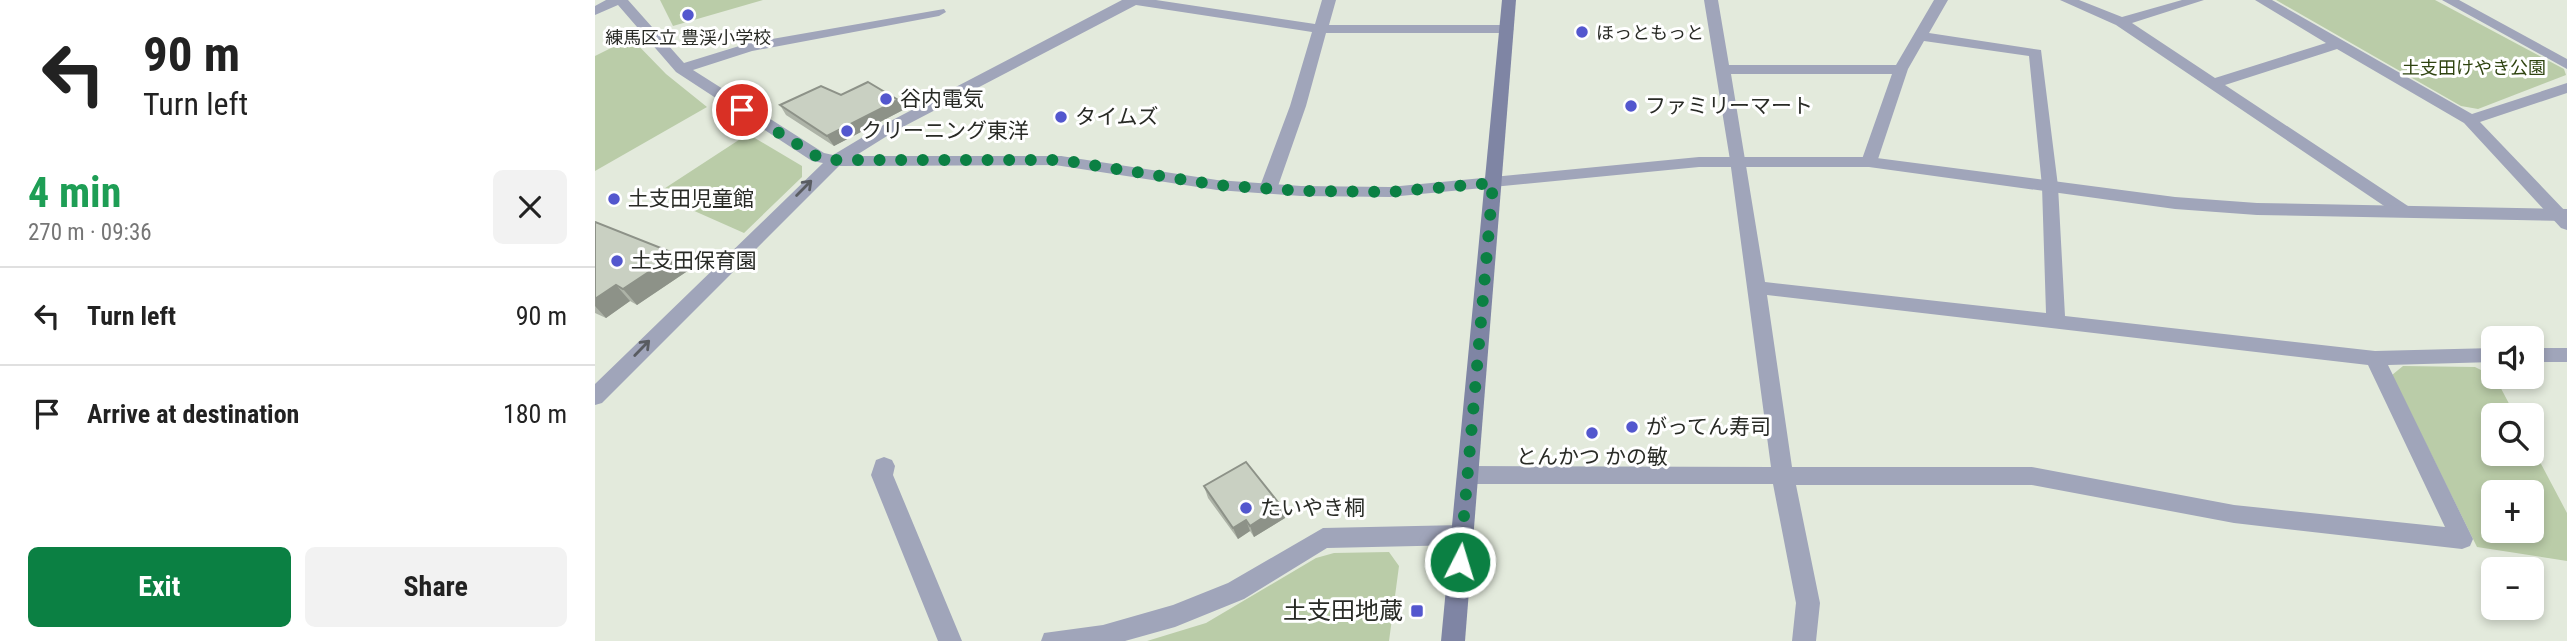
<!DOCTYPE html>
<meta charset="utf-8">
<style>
:root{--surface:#fff;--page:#f2f2f2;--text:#222;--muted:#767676;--line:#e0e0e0;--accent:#0b8043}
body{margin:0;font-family:"Roboto Condensed","Noto Sans JP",sans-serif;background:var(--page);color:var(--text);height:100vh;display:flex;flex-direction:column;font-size:26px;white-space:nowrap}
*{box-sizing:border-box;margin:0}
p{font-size:23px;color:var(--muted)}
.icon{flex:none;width:38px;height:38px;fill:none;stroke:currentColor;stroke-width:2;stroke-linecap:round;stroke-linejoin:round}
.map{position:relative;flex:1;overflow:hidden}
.details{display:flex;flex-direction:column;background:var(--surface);width:595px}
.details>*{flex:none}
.banner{background:#fff;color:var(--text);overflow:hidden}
.tools{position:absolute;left:1886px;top:326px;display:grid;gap:14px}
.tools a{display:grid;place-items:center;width:63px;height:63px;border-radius:10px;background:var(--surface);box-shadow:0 4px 10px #0003;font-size:35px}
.pin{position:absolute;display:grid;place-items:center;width:60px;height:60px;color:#fff;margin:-30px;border:4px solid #fff;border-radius:50%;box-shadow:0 2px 7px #0007}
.me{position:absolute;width:77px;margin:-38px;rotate:5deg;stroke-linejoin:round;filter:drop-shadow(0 0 5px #0008)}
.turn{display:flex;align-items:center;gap:24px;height:147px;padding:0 28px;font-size:32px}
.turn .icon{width:91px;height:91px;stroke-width:2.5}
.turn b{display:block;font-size:49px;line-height:60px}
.round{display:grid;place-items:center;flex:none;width:74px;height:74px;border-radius:10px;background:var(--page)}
.headline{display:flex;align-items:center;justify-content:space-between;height:119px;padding:0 28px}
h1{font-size:42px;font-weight:700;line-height:52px;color:#1e9e55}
.primary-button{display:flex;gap:14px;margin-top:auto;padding:14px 28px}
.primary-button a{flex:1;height:80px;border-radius:10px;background:var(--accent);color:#fff;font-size:28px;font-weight:700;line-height:80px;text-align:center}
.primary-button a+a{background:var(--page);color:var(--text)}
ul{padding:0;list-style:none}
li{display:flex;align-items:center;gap:21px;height:98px;padding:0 28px;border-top:2px solid var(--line)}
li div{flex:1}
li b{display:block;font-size:26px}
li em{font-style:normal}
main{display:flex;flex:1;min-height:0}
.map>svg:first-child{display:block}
</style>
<main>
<section class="details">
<div class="banner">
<div class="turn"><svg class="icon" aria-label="left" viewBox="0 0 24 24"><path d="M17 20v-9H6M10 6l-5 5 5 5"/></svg><div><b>90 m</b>Turn left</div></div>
</div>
<div class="headline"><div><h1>4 min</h1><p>270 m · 09:36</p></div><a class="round"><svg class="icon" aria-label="close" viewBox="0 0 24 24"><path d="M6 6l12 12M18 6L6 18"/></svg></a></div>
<ul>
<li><svg class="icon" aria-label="left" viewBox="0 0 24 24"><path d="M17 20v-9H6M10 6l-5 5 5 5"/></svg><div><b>Turn left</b></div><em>90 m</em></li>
<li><svg class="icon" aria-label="arrive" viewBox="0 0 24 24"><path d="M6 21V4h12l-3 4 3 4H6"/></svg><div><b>Arrive at destination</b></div><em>180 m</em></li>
</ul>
<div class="primary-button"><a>Exit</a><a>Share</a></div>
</section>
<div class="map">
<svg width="1972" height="641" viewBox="0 0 1972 641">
<rect width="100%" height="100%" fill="#e3eadc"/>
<path fill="#bacca8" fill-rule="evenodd" d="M 65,0 L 168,0 L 78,26 Z
M 1681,0 L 1840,0 L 1969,69 L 1971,75 L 1883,109 L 1866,106 Z
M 36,38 L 71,74 L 112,107 L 0,171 L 0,56 Z
M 153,134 L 207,166 L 207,177 L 149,233 L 61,194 Z
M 1808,366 L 1880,367 L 1900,377 L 1920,415 L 1899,415 L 1899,453 L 1937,453 L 1937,447 L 1972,513 L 1972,561 L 1882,547 L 1797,375 ZM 1899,492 L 1937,492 L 1937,530 L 1899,530 Z
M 794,552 L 804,566 L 794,641 L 552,641 L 611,623 L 721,558 L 739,553 Z"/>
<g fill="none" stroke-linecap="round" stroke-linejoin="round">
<path fill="#a0a5ba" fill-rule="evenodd" d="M 11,0 L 33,0 L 89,63 L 154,43 L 349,9 L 351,12 L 344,16 L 157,51 L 98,70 L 229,153 L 238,155 L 288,125 L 527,0 L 561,0 L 720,24 L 727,0 L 741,0 L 734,25 L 912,25 L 919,29 L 912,33 L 731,33 L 711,106 L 682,189 L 673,194 L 664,189 L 695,106 L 717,32 L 541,5 L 300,131 L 260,156 L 466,156 L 474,161 L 472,165 L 244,166 L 7,403 L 0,405 L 0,384 L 228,163 L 217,161 L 81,72 L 23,5 L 0,15 L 0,6 Z
M 1109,0 L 1123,0 L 1134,65 L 1301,65 L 1339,0 L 1353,0 L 1334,33 L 1446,50 L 1463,186 L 1470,316 L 1780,351 L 1899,348 L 1899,362 L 1793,365 L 1878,539 L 1875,546 L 1867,549 L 1639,523 L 1437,485 L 1201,485 L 1225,603 L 1221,641 L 1197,641 L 1201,603 L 1178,484 L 873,484 L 865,481 L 862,475 L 865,469 L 873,466 L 1176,467 L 1135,160 ZM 1329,41 L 1434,56 L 1447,186 L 1451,313 L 1170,282 L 1136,74 L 1297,74 L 1266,162 L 1274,167 L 1282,162 L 1313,69 ZM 1172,295 L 1773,365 L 1850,527 L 1639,505 L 1437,467 L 1197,467 Z
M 1465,0 L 1484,0 L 1527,17 L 1587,0 L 1609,0 L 1537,23 L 1620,78 L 1731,43 L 1660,0 L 1677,0 L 1877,114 L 1972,83 L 1972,93 L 1885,122 L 1972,213 L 1972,230 L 1966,228 L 1869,123 L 1742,49 L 1630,85 L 1816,208 L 1819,212 L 1816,216 L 1804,216 L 1521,25 Z
M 1847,0 L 1864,0 L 1972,59 L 1972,69 Z
M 1937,348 L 1972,348 L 1972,362 L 1937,362 Z
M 289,457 L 297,460 L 300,466 L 298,475 L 367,641 L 343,641 L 276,475 L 281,460 Z
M 867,525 L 875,528 L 878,535 L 875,542 L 867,545 L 732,548 L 649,599 L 580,627 L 530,641 L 446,641 L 449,633 L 508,625 L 578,605 L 633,583 L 728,528 Z"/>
<path fill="#a0a5ba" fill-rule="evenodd" d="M 466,156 L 622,180 L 706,186 L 795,187 L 1104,157 L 1274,157 L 1580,197 L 1662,203 L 1972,209 L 1972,221 L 1662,215 L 1580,209 L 1274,167 L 1104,167 L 795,197 L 706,196 L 622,190 L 460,165 L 458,161 L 460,157 Z"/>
<path fill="#7f85a4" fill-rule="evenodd" d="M 907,0 L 921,0 L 870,641 L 846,641 Z"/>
</g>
<path fill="#adb3a7" d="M 246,95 L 303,100 L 308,110 L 239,146 L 191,115 L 185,105 Z
M 0,222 L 81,254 L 94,270 L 42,305 L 35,301 L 11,318 L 0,313 Z
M 609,486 L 686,506 L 690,518 L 659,537 L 655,531 L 643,539 L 613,498 Z"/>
<path fill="#8d9288" d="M 303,100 L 308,110 L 239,146 L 232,136 Z
M 81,254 L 94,270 L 42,305 L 28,289 Z
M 21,285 L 35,301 L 11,318 L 0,306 L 0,299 Z
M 686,506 L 690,518 L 659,537 L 655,526 Z
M 651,520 L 655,531 L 643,539 L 638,528 Z"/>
<path fill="#c9d0c2" stroke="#8d9288" stroke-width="2" d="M 273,82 L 303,100 L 232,136 L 185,105 L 226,86 L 246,95 Z
M 0,222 L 81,254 L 28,289 L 21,285 L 0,299 Z
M 651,462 L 686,506 L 655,526 L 651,520 L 638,528 L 609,486 Z"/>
<defs><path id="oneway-shaft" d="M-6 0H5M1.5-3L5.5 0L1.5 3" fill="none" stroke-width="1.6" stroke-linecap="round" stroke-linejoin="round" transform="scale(1.75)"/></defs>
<g stroke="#595c61">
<use href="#oneway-shaft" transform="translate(209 188) rotate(-45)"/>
<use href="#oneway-shaft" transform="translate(47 348) rotate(-46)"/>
</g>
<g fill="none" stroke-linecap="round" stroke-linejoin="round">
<path stroke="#0b8043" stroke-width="12" stroke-dasharray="0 21.6" d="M 147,110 L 223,157 L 240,160 L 466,160 L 622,185 L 706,191 L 795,192 L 898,183 L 865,562"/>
</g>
<g fill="#5357ce" stroke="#fff" stroke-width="2.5">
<circle cx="93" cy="15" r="7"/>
<circle cx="987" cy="32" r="7"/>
<circle cx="291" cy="99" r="7"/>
<circle cx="1036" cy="106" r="7"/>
<circle cx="466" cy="117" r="7"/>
<circle cx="252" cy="131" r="7"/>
<circle cx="19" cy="199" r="7"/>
<circle cx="22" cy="261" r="7"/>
<circle cx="1037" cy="427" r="7"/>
<circle cx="997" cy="433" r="7"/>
<circle cx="651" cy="508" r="7"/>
<rect x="815" y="604" width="14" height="14" rx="3.5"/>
</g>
<g text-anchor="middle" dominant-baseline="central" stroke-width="6" stroke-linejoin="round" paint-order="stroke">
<g font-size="18" fill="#292b26" stroke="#fff" text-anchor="start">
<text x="1001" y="32">ほっともっと</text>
<text x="93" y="37" text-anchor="middle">練馬区立 豊渓小学校</text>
</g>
<g font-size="18" fill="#2f4410" stroke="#fff">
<text x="1879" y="67">土支田けやき公園</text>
</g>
<g font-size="21" fill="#292b26" stroke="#fff" text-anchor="start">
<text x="305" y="99">谷内電気</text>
<text x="1050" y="106">ファミリーマート</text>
<text x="480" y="117">タイムズ</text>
<text x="266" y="131">クリーニング東洋</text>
<text x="33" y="199">土支田児童館</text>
<text x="36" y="261">土支田保育園</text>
<text x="1051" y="427">がってん寿司</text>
<text x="997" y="457" text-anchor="middle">とんかつ かの敏</text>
<text x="665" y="508">たいやき桐</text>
</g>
<g font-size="24" fill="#292b26" stroke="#fff" text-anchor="end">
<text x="808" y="611">土支田地蔵</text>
</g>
</g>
</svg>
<div class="tools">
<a><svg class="icon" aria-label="sound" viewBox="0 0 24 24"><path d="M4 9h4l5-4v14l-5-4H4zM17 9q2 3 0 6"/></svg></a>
<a><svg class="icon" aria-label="search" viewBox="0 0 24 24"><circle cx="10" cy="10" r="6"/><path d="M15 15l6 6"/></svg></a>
<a>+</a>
<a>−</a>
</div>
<div class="pin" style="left:147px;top:110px;background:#d93025"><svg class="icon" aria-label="arrive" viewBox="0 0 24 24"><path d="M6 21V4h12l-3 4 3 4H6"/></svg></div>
<svg class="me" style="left:865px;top:562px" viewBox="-20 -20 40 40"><circle r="17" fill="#0b8043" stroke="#fff" stroke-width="3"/><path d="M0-11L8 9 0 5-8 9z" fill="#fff"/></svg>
</div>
</main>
